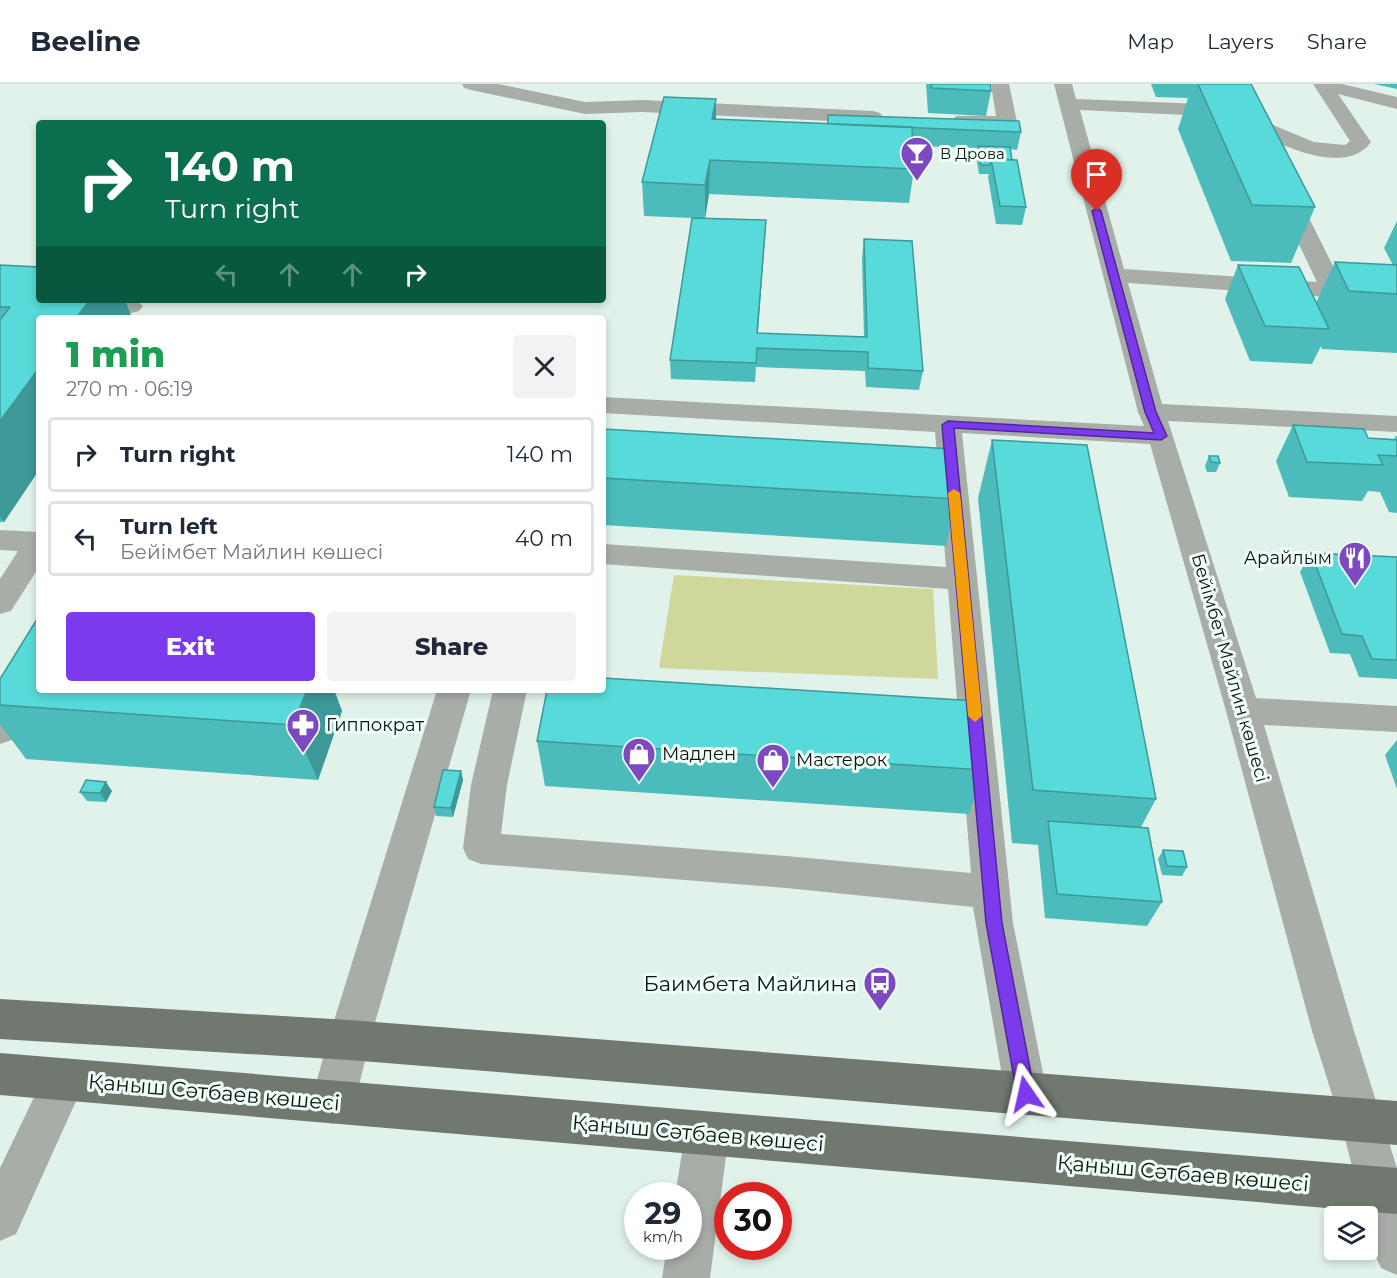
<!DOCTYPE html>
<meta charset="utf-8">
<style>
:root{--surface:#fff;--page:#f2f2f3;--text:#1f2937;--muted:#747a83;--line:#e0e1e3;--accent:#7c3aed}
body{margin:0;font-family:Montserrat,sans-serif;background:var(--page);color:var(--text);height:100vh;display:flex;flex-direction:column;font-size:22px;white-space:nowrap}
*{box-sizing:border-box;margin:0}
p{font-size:20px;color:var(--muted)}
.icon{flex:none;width:33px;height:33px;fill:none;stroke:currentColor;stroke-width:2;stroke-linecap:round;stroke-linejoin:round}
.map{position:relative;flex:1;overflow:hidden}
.panel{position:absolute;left:36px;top:231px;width:570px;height:378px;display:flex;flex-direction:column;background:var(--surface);border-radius:6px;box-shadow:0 3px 9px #0003}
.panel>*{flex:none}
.hud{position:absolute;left:36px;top:36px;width:570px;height:183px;border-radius:6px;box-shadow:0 3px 9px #0003;background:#0b6e4f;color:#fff;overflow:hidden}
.fabs{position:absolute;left:1324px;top:1122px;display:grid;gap:12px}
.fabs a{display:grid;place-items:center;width:54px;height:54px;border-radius:6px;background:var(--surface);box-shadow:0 3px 9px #0003;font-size:30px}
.speed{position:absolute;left:624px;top:1098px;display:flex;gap:12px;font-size:30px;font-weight:700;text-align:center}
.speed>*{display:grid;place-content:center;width:78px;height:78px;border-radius:50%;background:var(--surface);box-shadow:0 3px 9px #0003;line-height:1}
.speed small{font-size:15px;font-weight:400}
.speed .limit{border:9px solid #d22;background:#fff;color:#111}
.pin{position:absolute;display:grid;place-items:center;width:51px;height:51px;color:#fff;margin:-62px -26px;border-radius:50% 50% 50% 0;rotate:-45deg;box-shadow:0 0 6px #0007}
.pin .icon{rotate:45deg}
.me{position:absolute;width:66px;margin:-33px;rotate:349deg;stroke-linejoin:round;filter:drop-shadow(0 0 4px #0008)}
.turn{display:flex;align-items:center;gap:21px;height:126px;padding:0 30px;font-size:27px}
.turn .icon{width:78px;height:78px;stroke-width:2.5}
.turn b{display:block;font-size:42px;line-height:51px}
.lanes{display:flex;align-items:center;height:57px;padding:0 30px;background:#0003;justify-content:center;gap:30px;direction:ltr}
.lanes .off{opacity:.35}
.round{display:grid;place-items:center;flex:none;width:63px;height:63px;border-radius:6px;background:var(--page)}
.head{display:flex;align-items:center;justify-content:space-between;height:102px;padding:0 30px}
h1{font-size:36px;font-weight:800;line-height:45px;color:#1e9e55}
.cta{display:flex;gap:12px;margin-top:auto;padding:12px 30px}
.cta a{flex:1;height:69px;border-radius:6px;background:var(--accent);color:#fff;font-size:24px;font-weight:800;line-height:69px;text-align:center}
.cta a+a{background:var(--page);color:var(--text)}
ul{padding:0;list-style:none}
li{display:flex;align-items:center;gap:18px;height:75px;margin:0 12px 9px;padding:0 18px;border:3px solid var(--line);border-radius:6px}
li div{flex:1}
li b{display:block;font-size:22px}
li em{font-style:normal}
header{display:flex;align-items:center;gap:36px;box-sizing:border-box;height:84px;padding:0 30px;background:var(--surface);border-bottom:2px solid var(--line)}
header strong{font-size:28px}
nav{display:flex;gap:33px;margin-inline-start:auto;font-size:21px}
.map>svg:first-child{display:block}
</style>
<header>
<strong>Beeline</strong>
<nav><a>Map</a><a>Layers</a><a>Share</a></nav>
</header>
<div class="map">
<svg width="1397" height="1194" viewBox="0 0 1397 1194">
<rect width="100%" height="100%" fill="#e1f2ea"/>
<path fill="#cfd79a" d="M 674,491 L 933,505 L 938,595 L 659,584 Z"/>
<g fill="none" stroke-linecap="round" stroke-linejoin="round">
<path fill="#a9ada8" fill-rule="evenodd" d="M 462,0 L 498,0 L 585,18 L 642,16 L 873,27 L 880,29 L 883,33 L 880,37 L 873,39 L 642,28 L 585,30 L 471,6 L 464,4 Z
M 991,0 L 1009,0 L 1017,38 L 1014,42 L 1007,44 L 956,40 L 953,36 L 956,32 L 996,32 Z
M 1054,0 L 1072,0 L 1076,15 L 1228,21 L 1235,23 L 1238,27 L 1235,31 L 1228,33 L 1080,26 L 1124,185 L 1317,198 L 1274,108 L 1277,103 L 1285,102 L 1293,103 L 1296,108 L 1342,200 L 1397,204 L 1397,218 L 1128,199 L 1162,320 L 1397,332 L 1397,348 L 1168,337 L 1256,614 L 1397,622 L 1397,648 L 1264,641 L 1354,947 L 1397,1084 L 1397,1191 L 1381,1184 C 1373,1167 1368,1151 1368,1132 L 1365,1132 L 1340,1036 L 1312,947 L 1226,627 L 1150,360 L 962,349 L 1013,839 L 1047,1009 L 1041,1024 L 1026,1030 L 1011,1024 L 1005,1009 L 973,823 L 786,804 L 481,780 L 468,775 L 463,764 L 471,701 L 493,606 L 527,606 L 507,701 L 501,750 L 786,772 L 971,789 L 948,505 L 603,480 L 603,460 L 946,483 L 935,348 L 603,329 L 603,313 L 1144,342 L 1138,328 Z
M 1313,0 L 1342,0 L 1397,13 L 1397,25 L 1338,10 L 1371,58 C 1345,95 1274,58 1244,42 L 1241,38 L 1244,34 L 1251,32 L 1314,58 L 1345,61 L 1350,57 Z
M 0,208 L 39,210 L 39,216 L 136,216 L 143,222 L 139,227 L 131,229 L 0,222 Z
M 0,446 L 39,448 L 39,483 L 11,527 L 0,530 L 0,495 L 18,467 L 0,466 Z
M 39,566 L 40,606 L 12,656 L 0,660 L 0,616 L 27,569 Z
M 437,606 L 471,606 L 370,956 L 355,1018 L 348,1033 L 333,1040 L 318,1033 L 311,1018 L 328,956 Z
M 65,974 L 80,980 L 86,995 L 16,1150 L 0,1157 L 0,1084 L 50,980 Z
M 707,1028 L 722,1035 L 729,1050 L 710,1194 L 662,1194 L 667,1162 L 688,1162 L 688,1112 L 675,1112 L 685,1050 L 692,1035 Z"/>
<path fill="#70786f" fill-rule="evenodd" d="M 0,915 L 349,936 L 1397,1017 L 1397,1061 L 349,976 L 0,955 Z
M 0,969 L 1397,1084 L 1397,1130 L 0,1011 Z"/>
</g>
<path fill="#4bbbbb" d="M 926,0 L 990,0 L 991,7 L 986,32 L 928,29 Z
M 1151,0 L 1251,0 L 1315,123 L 1291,179 L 1231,177 L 1178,45 L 1188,14 L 1156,13 Z
M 1374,0 L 1397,0 L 1397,5 Z
M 828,31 L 1021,48 L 1017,66 L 1010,65 L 1012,76 L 1026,123 L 1022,141 L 996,140 L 988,93 L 989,90 L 979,90 L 976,71 L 978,64 L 913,62 L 914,85 L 909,119 L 709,110 L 705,134 L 766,136 L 758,249 L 864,253 L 862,174 L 864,155 L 923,287 L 919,306 L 866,303 L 865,287 L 756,283 L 755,298 L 671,295 L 670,276 L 692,134 L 644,132 L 642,98 L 716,35 L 827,40 Z
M 1397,137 L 1397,269 L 1322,265 L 1321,262 L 1312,280 L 1250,277 L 1225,215 L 1238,181 L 1316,219 L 1335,178 L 1393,181 L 1384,164 Z
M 0,181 L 39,216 L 125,216 L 132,234 L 39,234 L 39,386 L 4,438 L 0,438 Z
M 1293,341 L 1368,354 L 1394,355 L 1396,352 L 1397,352 L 1397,429 L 1389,428 L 1380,408 L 1368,407 L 1362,417 L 1289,413 L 1276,377 Z
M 603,345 L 956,415 L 946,462 L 603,441 Z
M 992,356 L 1156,715 L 1141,743 L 1162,818 L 1147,842 L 1045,834 L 1038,761 L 1012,759 L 978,414 Z
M 1209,372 L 1220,379 L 1216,388 L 1207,388 L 1205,382 Z
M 1311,469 L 1397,473 L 1397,595 L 1359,593 L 1350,570 L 1330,569 L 1300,488 Z
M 0,595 L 39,606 L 334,606 L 342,627 L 318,696 L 26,675 L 0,640 Z
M 1397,656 L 1397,705 L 1385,671 Z
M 537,657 L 984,686 L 969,730 L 545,702 Z
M 461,687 L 463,696 L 453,733 L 436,732 L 434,723 Z
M 112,707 L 106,718 L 87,717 L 80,708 Z
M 1163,766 L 1187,783 L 1182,792 L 1162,791 L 1158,775 Z"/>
<path fill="#3d9998" d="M 716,15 L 716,47 L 712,35 Z
M 710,76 L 709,110 L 705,135 L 705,101 Z
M 766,136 L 765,154 L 756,267 L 757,249 Z
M 90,216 L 125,216 L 132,234 L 76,234 Z
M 39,284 L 39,386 L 4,438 L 0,432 L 0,337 Z
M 307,606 L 334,606 L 342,627 L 318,696 L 293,641 Z
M 461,687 L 463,696 L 453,733 L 451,724 Z
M 106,698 L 112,707 L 106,718 L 100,709 Z"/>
<path fill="#57dad9" stroke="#3d9998" stroke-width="1.5" d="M 931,0 L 990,0 L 991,7 L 932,4 Z
M 1198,0 L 1251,0 L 1315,123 L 1252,121 Z
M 664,13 L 716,15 L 712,35 L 912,43 L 914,85 L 710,76 L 705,101 L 642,98 Z
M 828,31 L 1019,37 L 1021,48 L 828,40 Z
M 978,62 L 1010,63 L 1012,76 L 991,75 L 990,81 L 981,81 Z
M 991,75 L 1017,76 L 1026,123 L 1000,122 Z
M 692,134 L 766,136 L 757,249 L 867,253 L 864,155 L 912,157 L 923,287 L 868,284 L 868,268 L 757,264 L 756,279 L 670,276 Z
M 1335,178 L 1397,181 L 1397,210 L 1349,207 Z
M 0,181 L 39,183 L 39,216 L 90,216 L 76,234 L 39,234 L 39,284 L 0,337 L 0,236 L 10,223 L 0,223 Z
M 1238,181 L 1299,183 L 1329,245 L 1265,242 Z
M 1293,341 L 1364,345 L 1368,354 L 1397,356 L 1397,372 L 1378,371 L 1383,381 L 1307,378 Z
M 603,345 L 953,365 L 956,415 L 603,394 Z
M 992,356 L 1087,361 L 1156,715 L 1033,706 Z
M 1209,372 L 1218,372 L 1220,379 L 1211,378 Z
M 1311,469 L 1397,473 L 1397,576 L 1372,575 L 1362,552 L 1342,550 Z
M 39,532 L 39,606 L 307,606 L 293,641 L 0,621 L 0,595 Z
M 603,594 L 977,617 L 984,686 L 537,657 L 547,606 L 603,606 Z
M 443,686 L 461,687 L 451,724 L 434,723 Z
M 86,696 L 106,698 L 100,709 L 80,708 Z
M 1048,737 L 1148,744 L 1162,818 L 1057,810 Z
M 1163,766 L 1183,767 L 1187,783 L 1167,782 Z"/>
<path fill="#7c3aed" stroke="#51269a" stroke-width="1.5" d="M 1097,124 L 1101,127 L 1156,328 L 1167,352 L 1161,356 L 954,344 L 1002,839 L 1035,1010 L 1032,1016 L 1026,1018 L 1020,1016 L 1017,1010 L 986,839 L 942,341 L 948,337 L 1154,349 L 1145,328 L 1092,127 Z"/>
<path fill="#f59e0b" d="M 954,405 L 960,409 L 982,632 L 975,638 L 968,632 L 948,409 Z"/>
<defs>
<g id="bar-pin" transform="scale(1.725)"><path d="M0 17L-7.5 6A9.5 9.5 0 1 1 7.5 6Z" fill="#7d49c0" stroke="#f0fef8"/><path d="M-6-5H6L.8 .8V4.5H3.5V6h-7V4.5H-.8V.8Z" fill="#fff"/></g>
<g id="restaurant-pin" transform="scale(1.725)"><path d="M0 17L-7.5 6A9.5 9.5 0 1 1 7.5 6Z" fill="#7d49c0" stroke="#f0fef8"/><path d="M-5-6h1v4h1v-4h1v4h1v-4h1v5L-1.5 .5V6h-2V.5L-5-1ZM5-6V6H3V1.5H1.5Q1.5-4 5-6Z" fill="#fff"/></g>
<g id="pharmacy-pin" transform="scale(1.725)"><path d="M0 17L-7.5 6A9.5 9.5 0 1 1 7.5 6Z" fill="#7d49c0" stroke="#f0fef8"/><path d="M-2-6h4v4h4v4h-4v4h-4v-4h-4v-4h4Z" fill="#fff"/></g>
<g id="shop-pin" transform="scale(1.725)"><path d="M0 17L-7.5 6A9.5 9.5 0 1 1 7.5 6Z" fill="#7d49c0" stroke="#f0fef8"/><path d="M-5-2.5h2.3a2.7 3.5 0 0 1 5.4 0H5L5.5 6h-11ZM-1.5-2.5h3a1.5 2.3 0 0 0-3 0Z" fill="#fff"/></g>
<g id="bus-pin" transform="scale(1.725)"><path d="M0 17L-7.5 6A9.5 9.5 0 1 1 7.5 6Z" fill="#7d49c0" stroke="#f0fef8"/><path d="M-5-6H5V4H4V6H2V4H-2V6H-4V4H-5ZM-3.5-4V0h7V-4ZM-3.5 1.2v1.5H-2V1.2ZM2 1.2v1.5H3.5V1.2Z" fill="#fff"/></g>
</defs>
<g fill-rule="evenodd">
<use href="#bar-pin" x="917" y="69"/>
<use href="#restaurant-pin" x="1355" y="474"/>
<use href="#pharmacy-pin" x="303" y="641"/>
<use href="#shop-pin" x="639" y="670"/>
<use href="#shop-pin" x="773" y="676"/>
<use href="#bus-pin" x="880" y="899"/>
</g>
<g text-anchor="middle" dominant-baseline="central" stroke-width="6" stroke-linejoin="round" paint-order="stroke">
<g font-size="15" fill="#0e1411" stroke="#f0fef8" text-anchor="start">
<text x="940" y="69">В Дрова</text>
</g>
<g font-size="18" fill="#0e1411" stroke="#f0fef8" text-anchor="start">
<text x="1332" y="474" text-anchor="end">Арайлым</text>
<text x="326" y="641">Гиппократ</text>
<text x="662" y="670">Мадлен</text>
<text x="796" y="676">Мастерок</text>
</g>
<g font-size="18" fill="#0e1411" stroke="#f0fef8">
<text transform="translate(1230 584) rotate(74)">Бейімбет Майлин көшесі</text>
</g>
<g font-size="21" fill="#0e1411" stroke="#f0fef8" text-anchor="end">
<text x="857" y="899">Баимбета Майлина</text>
</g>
<g font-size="21" fill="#0e1411" stroke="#f0fef8">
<text transform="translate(214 1008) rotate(5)">Қаныш Сәтбаев көшесі</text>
<text transform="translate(698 1049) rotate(5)">Қаныш Сәтбаев көшесі</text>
<text transform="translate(1183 1089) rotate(5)">Қаныш Сәтбаев көшесі</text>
</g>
</g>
</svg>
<div class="fabs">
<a><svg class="icon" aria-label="layers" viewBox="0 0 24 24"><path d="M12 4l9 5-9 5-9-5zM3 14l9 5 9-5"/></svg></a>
</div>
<div class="speed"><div>29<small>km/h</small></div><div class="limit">30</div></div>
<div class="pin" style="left:1097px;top:127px;background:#d93025"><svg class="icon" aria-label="arrive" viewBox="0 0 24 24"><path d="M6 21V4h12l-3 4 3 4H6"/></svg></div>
<svg class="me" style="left:1026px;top:1010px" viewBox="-20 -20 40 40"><path d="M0-17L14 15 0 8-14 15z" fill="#7c3aed" stroke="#fff" stroke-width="4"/></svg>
<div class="hud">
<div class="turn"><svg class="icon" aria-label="right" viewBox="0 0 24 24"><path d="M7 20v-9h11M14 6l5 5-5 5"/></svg><div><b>140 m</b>Turn right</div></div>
<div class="lanes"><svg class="icon off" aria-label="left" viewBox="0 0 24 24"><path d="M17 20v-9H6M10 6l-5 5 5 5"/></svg><svg class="icon off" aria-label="ahead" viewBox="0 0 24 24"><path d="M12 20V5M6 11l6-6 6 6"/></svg><svg class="icon off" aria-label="ahead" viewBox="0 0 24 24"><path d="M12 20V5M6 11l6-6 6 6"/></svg><svg class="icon" aria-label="right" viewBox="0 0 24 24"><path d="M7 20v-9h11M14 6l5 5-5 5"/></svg></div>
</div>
<section class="panel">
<div class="head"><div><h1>1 min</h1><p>270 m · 06:19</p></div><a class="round"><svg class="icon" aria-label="close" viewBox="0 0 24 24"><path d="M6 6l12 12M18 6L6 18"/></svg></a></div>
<ul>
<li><svg class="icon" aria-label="right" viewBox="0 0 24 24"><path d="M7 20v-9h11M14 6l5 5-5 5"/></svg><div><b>Turn right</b></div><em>140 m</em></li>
<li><svg class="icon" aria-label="left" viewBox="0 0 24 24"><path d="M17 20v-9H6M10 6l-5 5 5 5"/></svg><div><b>Turn left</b><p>Бейімбет Майлин көшесі</p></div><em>40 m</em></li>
</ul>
<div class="cta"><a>Exit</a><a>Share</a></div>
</section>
</div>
